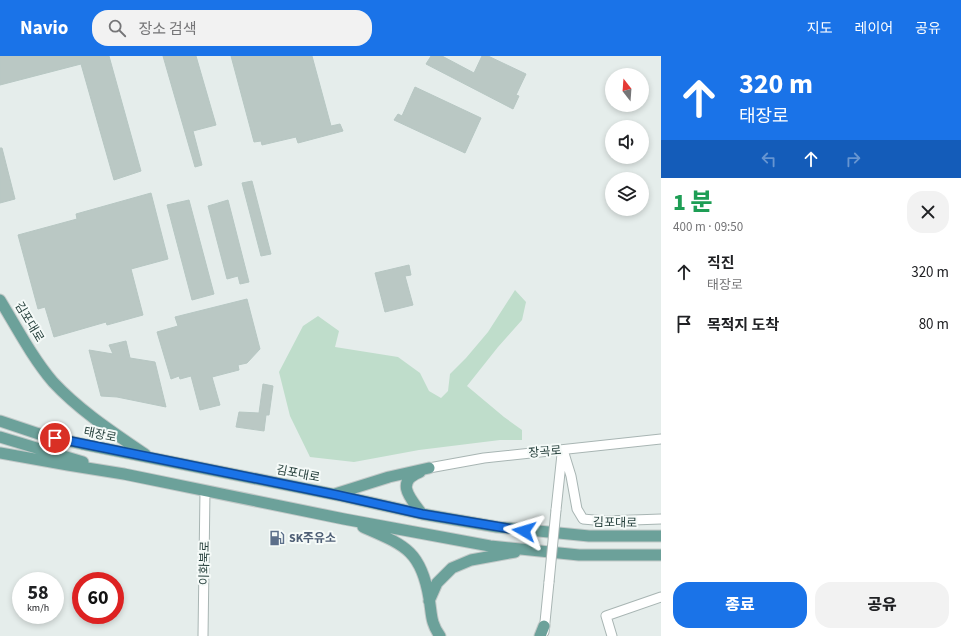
<!DOCTYPE html>
<html lang="ko">
<meta charset="utf-8">
<style>
:root{--surface:#fff;--page:#f2f2f2;--text:#202124;--muted:#757577;--accent:#1a73e8}
body{margin:0;font-family:"Source Sans 3","Noto Sans KR",sans-serif;background:var(--page);color:var(--text);height:100vh;display:flex;flex-direction:column;font-size:15px;white-space:nowrap}
*{box-sizing:border-box;margin:0}
p{font-size:13px;color:var(--muted)}
.icon{flex:none;width:22px;height:22px;fill:none;stroke:currentColor;stroke-width:2;stroke-linecap:round;stroke-linejoin:round}
.map{position:relative;flex:1;overflow:hidden}
.side{display:flex;flex-direction:column;background:var(--surface);width:300px}
.side>*{flex:none}
.top-card{background:#1a73e8;color:#fff;overflow:hidden}
.needle{width:26px;rotate:343deg}
.fabs{position:absolute;left:605px;top:12px;display:grid;gap:8px}
.fabs a{display:grid;place-items:center;width:44px;height:44px;border-radius:50%;background:var(--surface);box-shadow:0 2px 6px #0003;font-size:20px}
.speed{position:absolute;left:12px;top:516px;display:flex;gap:8px;font-size:20px;font-weight:700;text-align:center}
.speed>*{display:grid;place-content:center;width:52px;height:52px;border-radius:50%;background:var(--surface);box-shadow:0 2px 6px #0003;line-height:1}
.speed small{font-size:10px;font-weight:400}
.speed .limit{border:6px solid #d22;background:#fff;color:#111}
.pin{position:absolute;display:grid;place-items:center;width:34px;height:34px;color:#fff;margin:-17px;border:2px solid #fff;border-radius:50%;box-shadow:0 1px 4px #0007}
.me{position:absolute;width:44px;margin:-22px;rotate:277deg;stroke-linejoin:round;filter:drop-shadow(0 0 3px #0008)}
.turn{display:flex;align-items:center;gap:14px;height:84px;padding:0 12px;font-size:18px}
.turn .icon{width:52px;height:52px;stroke-width:2.5}
.turn b{display:block;font-size:28px;line-height:34px}
.lanes{display:flex;align-items:center;height:38px;padding:0 12px;background:#0003;justify-content:center;gap:20px;direction:ltr}
.lanes .off{opacity:.35}
.round{display:grid;place-items:center;flex:none;width:42px;height:42px;border-radius:16px;background:var(--page)}
.headline{display:flex;align-items:center;justify-content:space-between;height:68px;padding:0 12px}
h1{font-size:24px;font-weight:800;line-height:30px;color:#1e9e55}
.cta{display:flex;gap:8px;margin-top:auto;padding:8px 12px}
.cta a{flex:1;height:46px;border-radius:16px;background:var(--accent);color:#fff;font-size:16px;font-weight:800;line-height:46px;text-align:center}
.cta a+a{background:var(--page);color:var(--text)}
ul{padding:0;list-style:none}
li{display:flex;align-items:center;gap:12px;height:52px;padding:0 12px}
li div{flex:1}
li b{display:block;font-size:15px}
li em{font-style:normal}
header{display:flex;align-items:center;gap:24px;box-sizing:border-box;height:56px;padding:0 20px;background:var(--accent);color:#fff}
header strong{font-size:19px}
nav{display:flex;gap:22px;margin-inline-start:auto;font-size:14px}
.search{width:280px;height:36px;background:var(--page);display:flex;align-items:center;gap:10px;box-sizing:border-box;padding:0 14px;border-radius:16px;color:var(--muted);font-size:15px}
main{display:flex;flex:1;min-height:0}
.map>svg:first-child{display:block}
</style>
<header>
<strong>Navio</strong>
<div class="search"><svg class="icon" aria-label="search" viewBox="0 0 24 24"><circle cx="10" cy="10" r="6"/><path d="M15 15l6 6"/></svg>장소 검색</div>
<nav><a>지도</a><a>레이어</a><a>공유</a></nav>
</header>
<main>
<div class="map">
<svg width="661" height="580" viewBox="0 0 661 580">
<rect width="100%" height="100%" fill="#e5edeb"/>
<path fill="#bfddcb" d="M 515,234 L 526,246 L 522,264 L 498,291 L 467,330 L 504,361 L 522,374 L 522,384 L 500,384 L 419,394 L 354,406 L 310,401 L 290,360 L 279,316 L 303,270 L 318,260 L 339,275 L 335,291 L 398,301 L 420,317 L 429,335 L 441,342 L 448,335 L 450,318 L 466,302 L 488,276 Z"/>
<path fill="#bac8c4" stroke="#b7c7c3" d="M 0,0 L 109,0 L 141,115 L 114,124 L 81,8 L 0,29 Z
M 163,0 L 196,0 L 216,69 L 193,75 L 202,109 L 195,111 Z
M 231,0 L 312,0 L 331,70 L 340,68 L 343,75 L 298,87 L 296,81 L 262,89 L 261,85 L 254,86 Z
M 431,0 L 442,0 L 474,17 L 482,0 L 488,0 L 526,18 L 516,39 L 519,40 L 513,53 L 426,8 Z
M 415,31 L 481,62 L 465,97 L 394,64 L 398,58 L 402,60 Z
M 0,92 L 2,92 L 15,143 L 0,147 Z
M 252,125 L 271,198 L 261,200 L 242,127 Z
M 151,137 L 168,203 L 131,213 L 143,259 L 107,269 L 106,266 L 54,281 L 45,251 L 38,253 L 18,179 L 77,163 L 76,158 Z
M 189,144 L 214,238 L 192,244 L 167,149 Z
M 228,144 L 249,226 L 240,228 L 238,220 L 227,223 L 208,150 Z
M 409,209 L 411,219 L 405,220 L 413,249 L 385,256 L 375,217 Z
M 247,243 L 260,293 L 247,307 L 238,309 L 239,314 L 212,321 L 220,349 L 200,354 L 191,320 L 180,323 L 179,320 L 171,323 L 157,276 L 178,270 L 175,261 Z
M 126,285 L 130,302 L 155,306 L 166,351 L 117,341 L 101,340 L 89,294 L 113,298 L 109,289 Z
M 263,328 L 273,330 L 269,359 L 266,359 L 264,375 L 236,371 L 239,356 L 259,357 Z"/>
<g fill="none" stroke-linecap="round" stroke-linejoin="round">
<g stroke="#a8b5b3" stroke-width="11">
<path id="minor" d="M 563,394 L 571,420 L 577,453 L 583,463 L 605,465 L 661,463
M 429,412 L 484,402 L 661,383
M 556,454 L 562,398
M 544,576 L 549,526
M 203,580 L 205,435
M 612,580 L 606,560 L 661,541"/>
</g>
<g stroke="#c2c9c8" stroke-width="13">
<path id="major" d="M 0,244 C 17,272 32,301 53,326 C 80,355 114,377 146,399
M 0,365 L 42,379 L 82,388 L 337,439 L 422,458 L 497,471 L 589,480 L 661,480
M 0,381 L 83,406
M 0,397 L 68,409 L 124,418 L 344,463 L 490,490 L 579,499 L 661,499
M 420,416 C 394,426 411,443 422,458
M 335,438 L 389,421 L 429,412
M 363,471 C 404,489 421,494 429,542 C 432,558 430,566 440,580
M 429,545 L 437,527 L 452,512 L 471,504 L 515,496
M 540,580 L 544,570"/>
</g>
<use href="#minor" stroke="#fff" stroke-width="9"/>
<use href="#major" stroke="#6ca19a" stroke-width="11"/>
<g stroke="#a8b5b3" stroke-width="11" stroke-linecap="butt">
<path id="minor-bridge" d="M 549,526 L 556,454"/>
</g>
<use href="#minor-bridge" stroke="#fff" stroke-width="9"/>
</g>
<g fill="none" stroke-linecap="round" stroke-linejoin="round">
<g stroke="#114b97" stroke-width="10">
<path id="route" d="M 55,382 L 337,439 L 422,458 L 524,475"/>
</g>
<use href="#route" stroke="#1a73e8" stroke-width="7"/>
</g>
<defs>
<g id="fuel-bare" transform="scale(1.2)"><path d="M-5.5-6h7V0h2V4h1.3V-2.5L3-4.5l.8-.8L6-3V5H2.5V1h-1V6h-7ZM-4.2-4.7v3.2H.2V-4.7Z" fill="#5c6f8a" stroke="#f5faf8" stroke-width="2.5" paint-order="stroke"/></g>
</defs>
<g fill-rule="evenodd">
<use href="#fuel-bare" x="277" y="482"/>
</g>
<g text-anchor="middle" dominant-baseline="central" stroke-width="4" stroke-linejoin="round" paint-order="stroke">
<g font-size="12" fill="#253f3b" stroke="#f5faf8">
<text transform="translate(29 266) rotate(59)">김포대로</text>
<text transform="translate(100 379) rotate(12)">태장로</text>
<text transform="translate(545 396) rotate(-5)">장곡로</text>
<text transform="translate(298 418) rotate(11)">김포대로</text>
<text transform="translate(615 467) rotate(1)">김포대로</text>
<text transform="translate(205 507) rotate(-89)">이화북로</text>
</g>
<g font-size="12" font-weight="bold" fill="#4e5e75" stroke="#f5faf8" text-anchor="start">
<text x="289" y="482">SK주유소</text>
</g>
</g>
</svg>
<div class="fabs">
<a><svg class="needle" viewBox="-14 -14 28 28"><path d="M0-13l5 13h-10z" fill="#e53935"/><path d="M0 13l5-13h-10z" fill="#757577"/></svg></a>
<a><svg class="icon" aria-label="sound" viewBox="0 0 24 24"><path d="M4 9h4l5-4v14l-5-4H4zM17 9q2 3 0 6"/></svg></a>
<a><svg class="icon" aria-label="layers" viewBox="0 0 24 24"><path d="M12 4l9 5-9 5-9-5zM3 14l9 5 9-5"/></svg></a>
</div>
<div class="speed"><div>58<small>km/h</small></div><div class="limit">60</div></div>
<div class="pin" style="left:55px;top:382px;background:#d93025"><svg class="icon" aria-label="arrive" viewBox="0 0 24 24"><path d="M6 21V4h12l-3 4 3 4H6"/></svg></div>
<svg class="me" style="left:524px;top:475px" viewBox="-20 -20 40 40"><path d="M0-17L14 15 0 8-14 15z" fill="#1a73e8" stroke="#fff" stroke-width="4"/></svg>
</div>
<section class="side">
<div class="top-card">
<div class="turn"><svg class="icon" aria-label="ahead" viewBox="0 0 24 24"><path d="M12 20V5M6 11l6-6 6 6"/></svg><div><b>320 m</b>태장로</div></div>
<div class="lanes"><svg class="icon off" aria-label="left" viewBox="0 0 24 24"><path d="M17 20v-9H6M10 6l-5 5 5 5"/></svg><svg class="icon" aria-label="ahead" viewBox="0 0 24 24"><path d="M12 20V5M6 11l6-6 6 6"/></svg><svg class="icon off" aria-label="right" viewBox="0 0 24 24"><path d="M7 20v-9h11M14 6l5 5-5 5"/></svg></div>
</div>
<div class="headline"><div><h1>1 분</h1><p>400 m · 09:50</p></div><a class="round"><svg class="icon" aria-label="close" viewBox="0 0 24 24"><path d="M6 6l12 12M18 6L6 18"/></svg></a></div>
<ul>
<li><svg class="icon" aria-label="ahead" viewBox="0 0 24 24"><path d="M12 20V5M6 11l6-6 6 6"/></svg><div><b>직진</b><p>태장로</p></div><em>320 m</em></li>
<li><svg class="icon" aria-label="arrive" viewBox="0 0 24 24"><path d="M6 21V4h12l-3 4 3 4H6"/></svg><div><b>목적지 도착</b></div><em>80 m</em></li>
</ul>
<div class="cta"><a>종료</a><a>공유</a></div>
</section>
</main>
